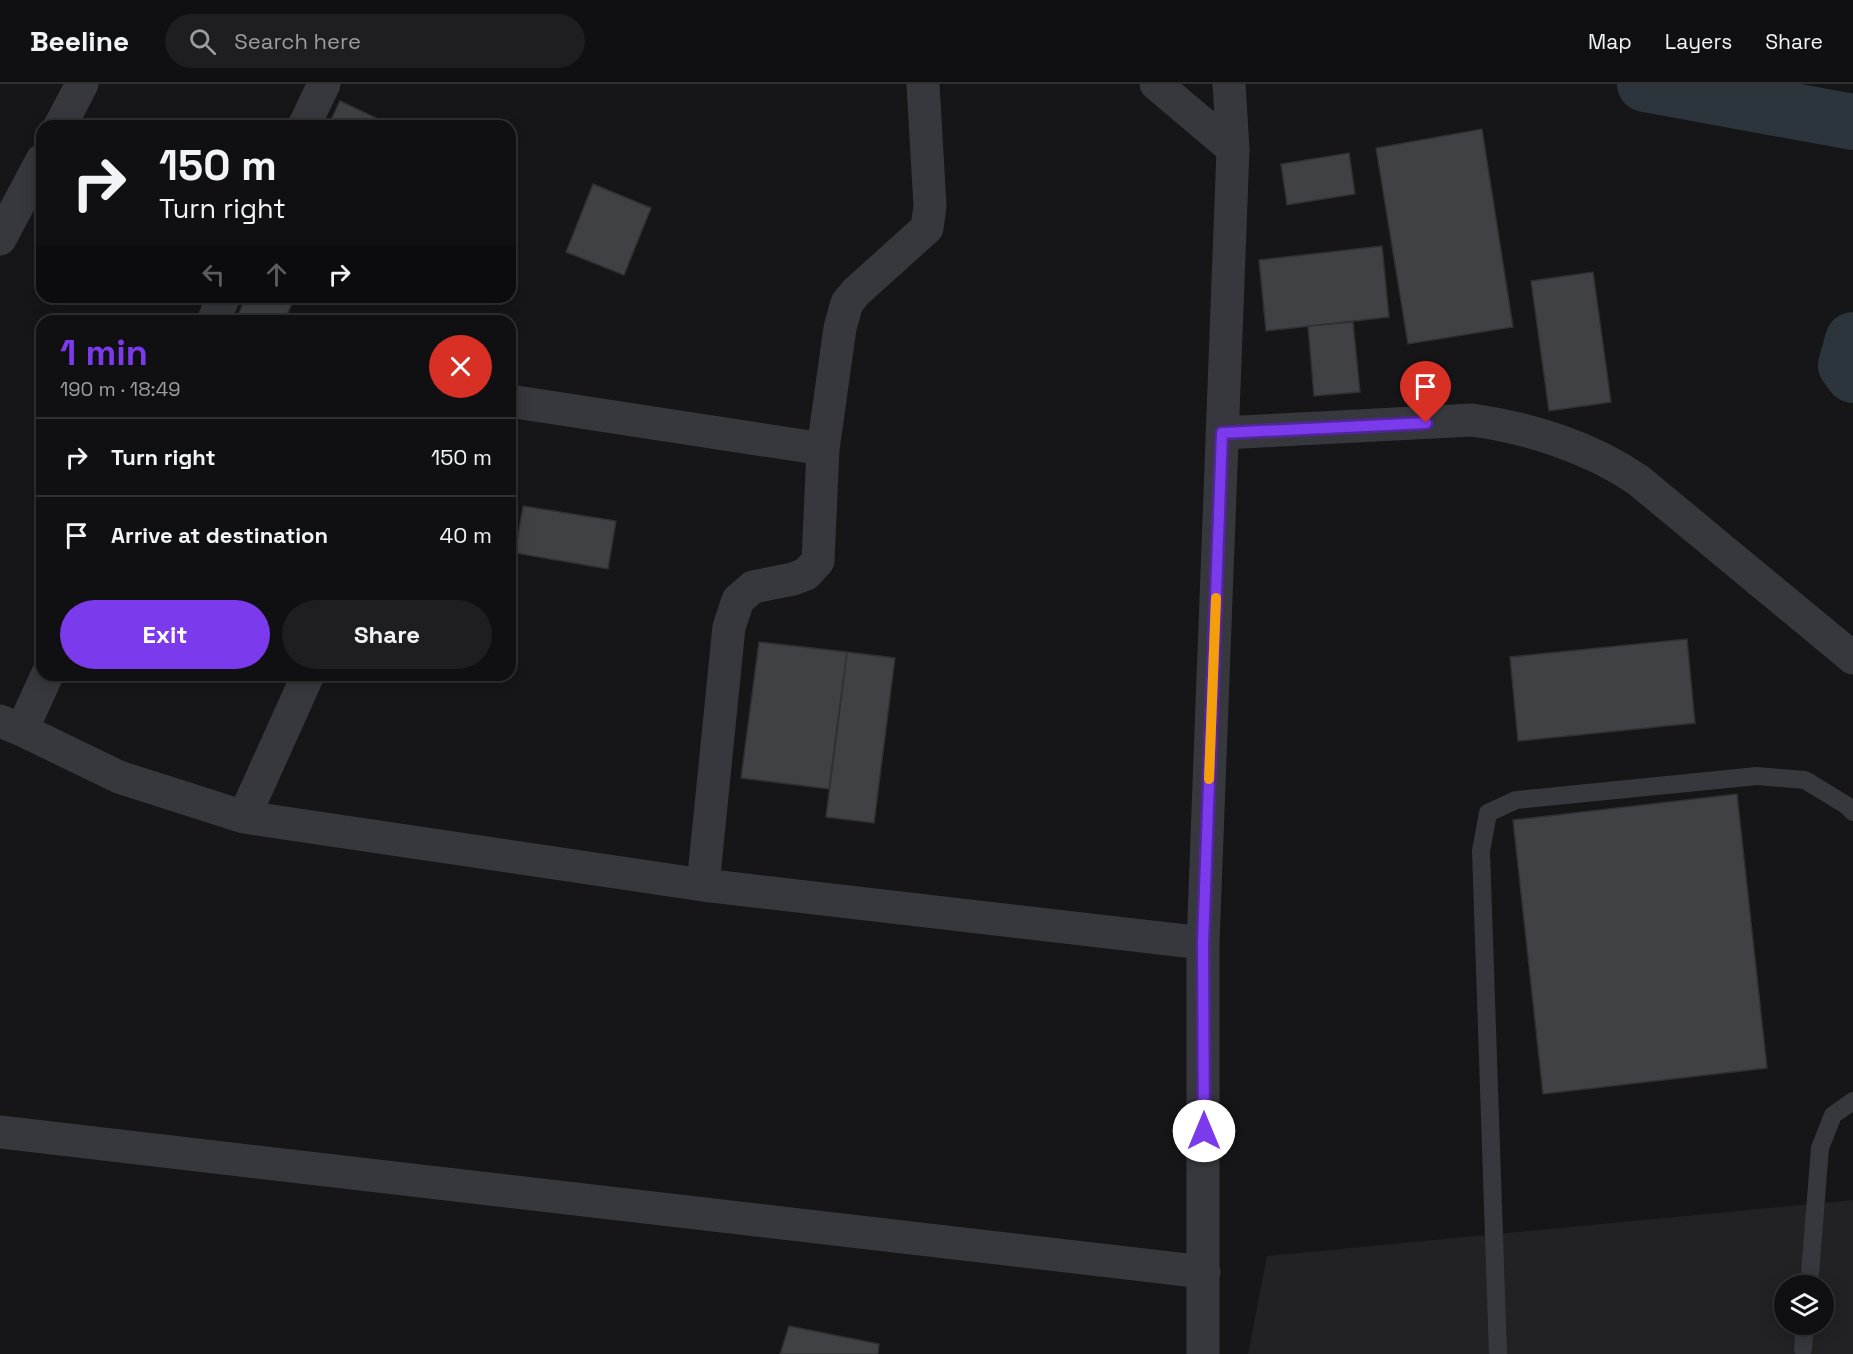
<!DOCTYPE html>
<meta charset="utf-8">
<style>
:root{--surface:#101012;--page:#1e1e20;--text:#f1f3f6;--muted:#9c9d9f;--line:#303032;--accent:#7c3aed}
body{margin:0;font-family:"Space Grotesk",sans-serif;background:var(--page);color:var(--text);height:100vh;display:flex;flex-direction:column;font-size:22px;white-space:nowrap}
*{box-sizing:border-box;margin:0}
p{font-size:20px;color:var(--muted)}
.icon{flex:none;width:33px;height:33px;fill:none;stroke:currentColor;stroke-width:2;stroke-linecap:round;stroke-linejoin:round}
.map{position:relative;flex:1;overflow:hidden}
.side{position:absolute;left:36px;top:231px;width:480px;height:366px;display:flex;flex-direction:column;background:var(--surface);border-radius:18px;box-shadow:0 3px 15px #0003,0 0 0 2px var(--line)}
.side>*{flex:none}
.top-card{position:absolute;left:36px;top:36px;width:480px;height:183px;border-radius:18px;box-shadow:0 3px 15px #0003,0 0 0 2px var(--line);background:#101012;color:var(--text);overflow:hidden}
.tools{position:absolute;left:1774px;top:1191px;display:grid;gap:12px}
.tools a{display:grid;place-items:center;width:60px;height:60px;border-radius:50%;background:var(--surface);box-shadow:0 3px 15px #0003,0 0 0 2px var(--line);font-size:30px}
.pin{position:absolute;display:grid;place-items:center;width:51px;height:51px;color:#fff;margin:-62px -26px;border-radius:50% 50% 50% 0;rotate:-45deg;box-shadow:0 0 6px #0007}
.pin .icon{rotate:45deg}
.me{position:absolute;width:66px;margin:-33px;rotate:0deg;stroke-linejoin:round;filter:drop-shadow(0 0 4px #0008)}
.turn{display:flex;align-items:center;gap:21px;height:126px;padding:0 24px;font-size:27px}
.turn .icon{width:78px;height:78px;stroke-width:2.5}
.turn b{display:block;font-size:42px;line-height:51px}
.lanes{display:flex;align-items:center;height:57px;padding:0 24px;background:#0003;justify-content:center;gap:30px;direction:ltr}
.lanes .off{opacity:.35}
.round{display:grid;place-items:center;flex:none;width:63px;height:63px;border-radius:32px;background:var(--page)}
.headline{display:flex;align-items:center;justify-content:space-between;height:102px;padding:0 24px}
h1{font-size:36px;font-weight:700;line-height:45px;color:var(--accent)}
.action{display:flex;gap:12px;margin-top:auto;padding:12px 24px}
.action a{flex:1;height:69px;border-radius:36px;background:var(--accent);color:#fff;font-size:24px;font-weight:700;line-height:69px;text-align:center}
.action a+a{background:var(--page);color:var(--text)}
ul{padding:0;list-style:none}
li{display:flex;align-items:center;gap:18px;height:78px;padding:0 24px;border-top:2px solid var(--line)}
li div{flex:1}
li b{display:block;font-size:22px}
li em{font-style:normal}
header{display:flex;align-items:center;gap:36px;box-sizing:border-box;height:84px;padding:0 30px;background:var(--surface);border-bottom:2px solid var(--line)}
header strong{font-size:28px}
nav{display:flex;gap:33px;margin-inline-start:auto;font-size:21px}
.search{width:420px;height:54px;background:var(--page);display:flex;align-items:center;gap:15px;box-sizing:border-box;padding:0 21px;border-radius:33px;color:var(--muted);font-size:22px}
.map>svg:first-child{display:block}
</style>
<header>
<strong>Beeline</strong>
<div class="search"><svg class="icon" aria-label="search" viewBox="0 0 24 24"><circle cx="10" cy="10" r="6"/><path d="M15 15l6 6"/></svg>Search here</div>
<nav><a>Map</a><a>Layers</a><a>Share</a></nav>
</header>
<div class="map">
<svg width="1853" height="1270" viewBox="0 0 1853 1270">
<rect width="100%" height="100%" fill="#161618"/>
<path fill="#222225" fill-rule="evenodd" d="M 1853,1116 L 1853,1270 L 1248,1270 L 1267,1172 ZM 1785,1202 L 1824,1202 L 1824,1240 L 1785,1240 Z"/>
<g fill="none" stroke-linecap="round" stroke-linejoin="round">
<path stroke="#2c353c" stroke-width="56" d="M 1645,0 L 1853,38
M 1853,256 L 1846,281 L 1853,291"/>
</g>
<path fill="#404145" stroke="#303034" stroke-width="1.5" d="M 340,17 L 393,42 L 328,42 Z
M 1482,45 L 1513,243 L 1408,260 L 1376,64 Z
M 1349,69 L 1355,110 L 1287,121 L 1281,80 Z
M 593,100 L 651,124 L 624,191 L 566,168 Z
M 1382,162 L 1389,233 L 1266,247 L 1259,176 Z
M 1593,188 L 1611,318 L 1549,327 L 1531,197 Z
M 246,213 L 295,213 L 284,237 L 235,237 Z
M 1353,238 L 1360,308 L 1314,312 L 1308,242 Z
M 523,422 L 616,437 L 608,485 L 515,469 Z
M 1687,555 L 1695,639 L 1518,657 L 1510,573 Z
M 759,558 L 847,568 L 829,705 L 741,694 Z
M 847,568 L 895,574 L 874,739 L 826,733 Z
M 1737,710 L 1767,984 L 1543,1010 L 1513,736 Z
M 789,1242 L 879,1260 L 878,1270 L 780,1270 Z"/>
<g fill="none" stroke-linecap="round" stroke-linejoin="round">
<path stroke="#37383d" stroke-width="18" d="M 1809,1202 L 1820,1064 L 1833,1031 L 1853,1017
M 1803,1265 L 1805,1240
M 1498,1270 L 1481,767 L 1488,729 L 1516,716 L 1757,692 L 1805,696 L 1846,721 L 1853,728"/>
<path stroke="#37383d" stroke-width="33" d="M 1156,0 L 1233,65 L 1203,859 L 1203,1270
M 1229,0 L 1233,65
M 60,42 L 82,0
M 304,42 L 324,0
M 0,155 L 42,76
M 213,237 L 224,213
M 510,317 L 823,365
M 1222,349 L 1472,336 C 1529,344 1590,363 1638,396 L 1853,574
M 0,637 L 22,646 L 47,591
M 22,646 L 119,693 L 244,733 L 703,801 L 1203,859
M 244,733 L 308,591
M 703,801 L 729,543 L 738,516 L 753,503 L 793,495 L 806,490 L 818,477 L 823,365 L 840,244 L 847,219 L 856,208 L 927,144 L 930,122 L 923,0
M 0,1048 L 1204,1188"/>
</g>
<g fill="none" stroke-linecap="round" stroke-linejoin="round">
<g stroke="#51269a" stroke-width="15">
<path id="route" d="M 1204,1047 L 1203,859 L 1222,349 L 1426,339"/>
</g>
<use href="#route" stroke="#7c3aed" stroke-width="10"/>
<path stroke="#f59e0b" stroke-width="10" d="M 1209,695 L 1216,514"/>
</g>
</svg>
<div class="tools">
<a><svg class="icon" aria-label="layers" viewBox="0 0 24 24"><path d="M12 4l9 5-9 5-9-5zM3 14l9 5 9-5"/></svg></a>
</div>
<div class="pin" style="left:1426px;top:339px;background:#d93025"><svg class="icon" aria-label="arrive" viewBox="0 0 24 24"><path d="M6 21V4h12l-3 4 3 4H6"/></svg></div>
<svg class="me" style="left:1204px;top:1047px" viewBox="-20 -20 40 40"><circle r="19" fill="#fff"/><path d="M0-13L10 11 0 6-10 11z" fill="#7c3aed"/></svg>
<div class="top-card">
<div class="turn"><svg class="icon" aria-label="right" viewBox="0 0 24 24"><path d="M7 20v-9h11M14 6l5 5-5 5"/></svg><div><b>150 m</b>Turn right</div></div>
<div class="lanes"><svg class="icon off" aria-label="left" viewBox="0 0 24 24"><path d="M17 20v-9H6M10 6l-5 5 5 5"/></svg><svg class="icon off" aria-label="ahead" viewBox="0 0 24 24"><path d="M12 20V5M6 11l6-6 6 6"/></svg><svg class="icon" aria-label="right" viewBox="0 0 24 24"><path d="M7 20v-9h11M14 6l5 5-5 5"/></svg></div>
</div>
<section class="side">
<div class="headline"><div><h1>1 min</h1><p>190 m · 18:49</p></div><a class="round" style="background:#d93025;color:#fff"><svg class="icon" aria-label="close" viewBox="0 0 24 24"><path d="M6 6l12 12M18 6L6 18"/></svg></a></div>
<ul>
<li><svg class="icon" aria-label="right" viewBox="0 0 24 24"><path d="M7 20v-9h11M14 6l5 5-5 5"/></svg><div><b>Turn right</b></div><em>150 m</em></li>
<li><svg class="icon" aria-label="arrive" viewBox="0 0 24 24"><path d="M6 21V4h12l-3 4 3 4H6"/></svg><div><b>Arrive at destination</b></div><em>40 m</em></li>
</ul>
<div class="action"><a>Exit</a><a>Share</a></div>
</section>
</div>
